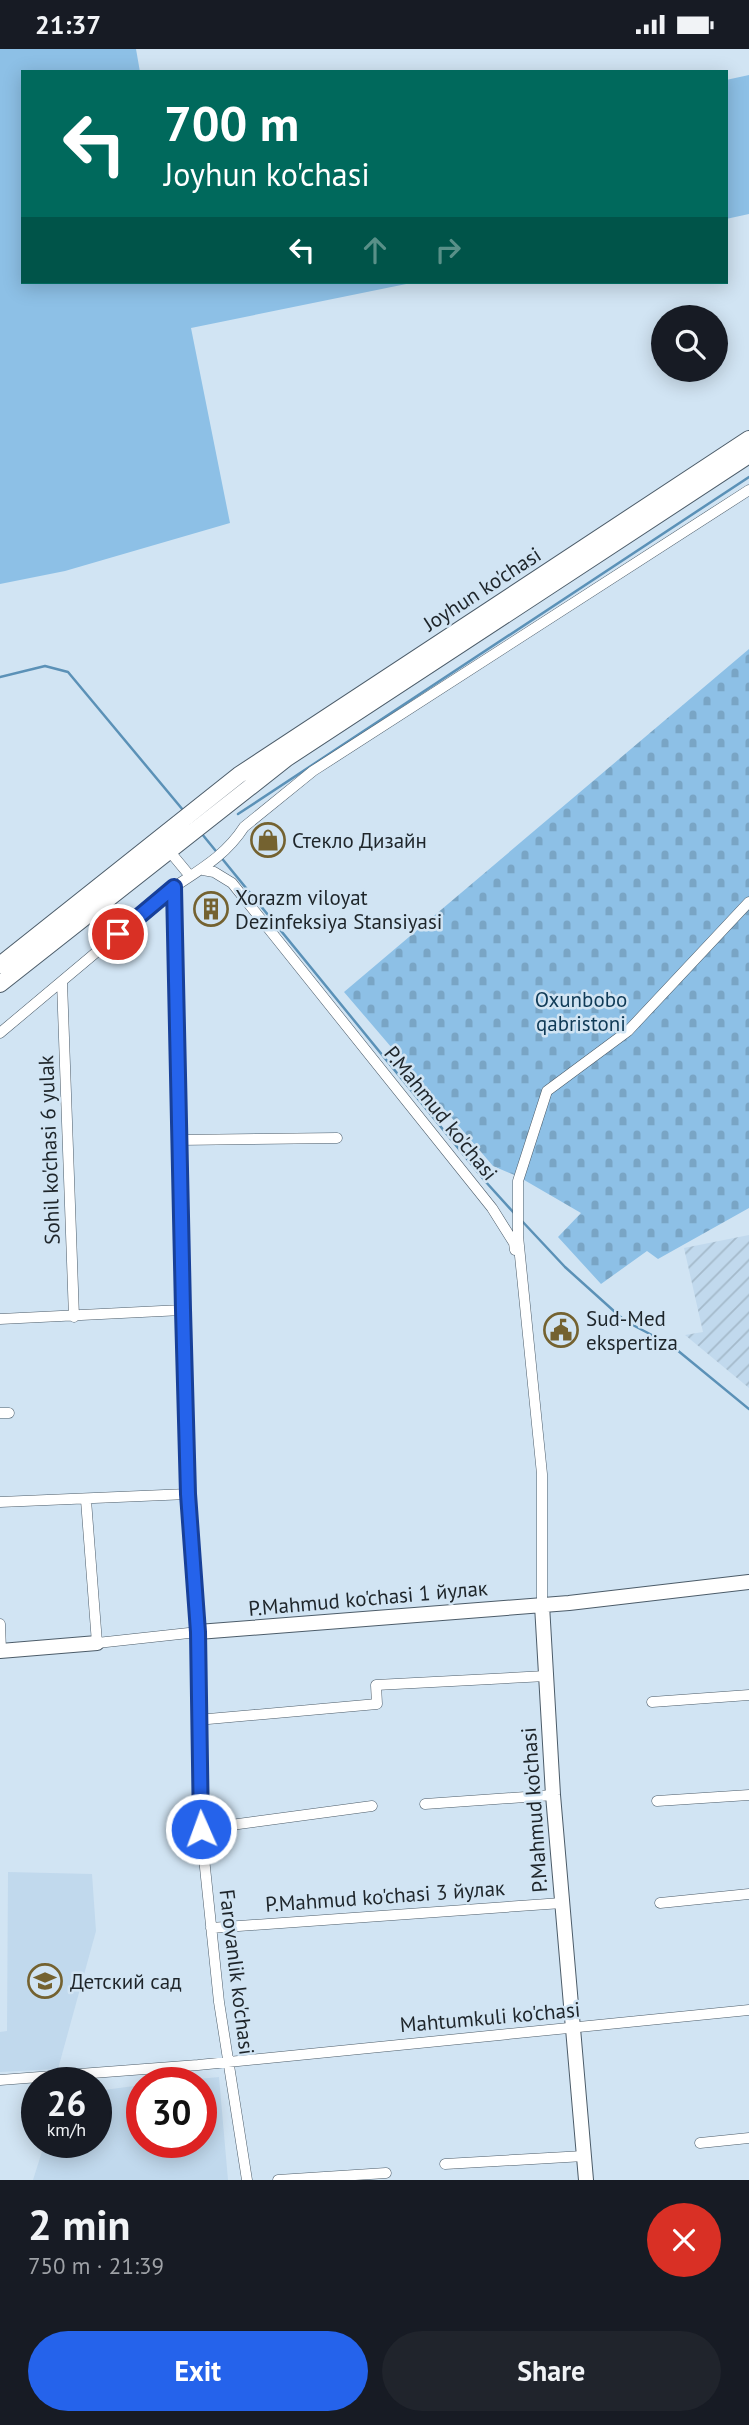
<!DOCTYPE html>
<meta charset="utf-8">
<style>
:root{--surface:#171b24;--page:#20242c;--text:#f1f3f6;--muted:#9ea1a6;--accent:#2563eb}
body{margin:0;font-family:"PT Sans",sans-serif;background:var(--page);color:var(--text);height:100vh;display:flex;flex-direction:column;font-size:26px;white-space:nowrap}
*{box-sizing:border-box;margin:0}
p{font-size:23px;color:var(--muted)}
.icon{flex:none;width:38px;height:38px;fill:none;stroke:currentColor;stroke-width:2;stroke-linecap:round;stroke-linejoin:round}
.map{position:relative;height:2131px;overflow:hidden}
.drawer{display:flex;flex-direction:column;background:var(--surface);flex:1}
.drawer>*{flex:none}
.guide{position:absolute;left:21px;top:21px;width:707px;height:214px;border-radius:0px;box-shadow:0 4px 18px #0003;background:#00695c;color:#fff;overflow:hidden}
.fabs{position:absolute;left:651px;top:256px;display:grid;gap:14px}
.fabs a{display:grid;place-items:center;width:77px;height:77px;border-radius:50%;background:var(--surface);box-shadow:0 4px 18px #0003;font-size:35px}
.speed{position:absolute;left:21px;top:2018px;display:flex;gap:14px;font-size:35px;font-weight:700;text-align:center}
.speed>*{display:grid;place-content:center;width:91px;height:91px;border-radius:50%;background:var(--surface);box-shadow:0 4px 18px #0003;line-height:1}
.speed small{font-size:18px;font-weight:400}
.speed .limit{border:10px solid #d22;background:#fff;color:#111}
.pin{position:absolute;display:grid;place-items:center;width:60px;height:60px;color:#fff;margin:-30px;border:4px solid #fff;border-radius:50%;box-shadow:0 2px 7px #0007}
.me{position:absolute;width:77px;margin:-38px;rotate:358deg;stroke-linejoin:round;filter:drop-shadow(0 0 5px #0008)}
.turn{display:flex;align-items:center;gap:24px;height:147px;padding:0 28px;font-size:32px}
.turn .icon{width:91px;height:91px;stroke-width:2.5}
.turn b{display:block;font-size:49px;line-height:60px}
.lanes{display:flex;align-items:center;height:66px;padding:0 28px;background:#0003;justify-content:center;gap:35px;direction:ltr}
.lanes .off{opacity:.35}
.round{display:grid;place-items:center;flex:none;width:74px;height:74px;border-radius:37px;background:var(--page)}
.summary{display:flex;align-items:center;justify-content:space-between;height:119px;padding:0 28px}
h1{font-size:42px;font-weight:800;line-height:52px}
.button{display:flex;gap:14px;margin-top:auto;padding:14px 28px}
.button a{flex:1;height:80px;border-radius:42px;background:var(--accent);color:#fff;font-size:28px;font-weight:800;line-height:80px;text-align:center}
.button a+a{background:var(--page);color:var(--text)}
.status{display:flex;justify-content:space-between;align-items:center;height:49px;padding:0 35px;background:var(--surface);direction:ltr}
.status svg{height:19px;fill:currentColor}
.map>svg:first-child{display:block}
</style>
<div class="status"><b>21:37</b><svg viewBox="0 0 49 12"><path d="M0 12V9h3v3zM5 12V6h3v6zM10 12V3h3v9zM15 12V0h3v12zM26 1h20v11H26zM47 4h2v5h-2z"/></svg></div>
<div class="map">
<svg width="749" height="2131" viewBox="0 0 749 2131">
<defs>
<pattern id="industrial-furrows" width="10" height="10" patternUnits="userSpaceOnUse" patternTransform="scale(1.75)"><rect width="10" height="10" fill="#c1d9ed"/><path d="M-1 1l2-2M0 10L10 0M9 11l2-2" fill="none" stroke="#a5bacb"/></pattern>
<pattern id="cemetery-stones" width="16" height="16" patternUnits="userSpaceOnUse" patternTransform="scale(1.75)"><rect width="16" height="16" fill="#8dc0e6"/><path d="M2 7V4a2 2 0 0 1 4 0v3zM10 15v-3a2 2 0 0 1 4 0v3z" fill="#79a5c5"/></pattern>
</defs>
<rect width="100%" height="100%" fill="#d1e4f3"/>
<path fill="#c1d9ed" d="M 8,1823 L 92,1825 L 96,1882 L 58,2020 L 0,2023 L 0,1983 L 7,1982 Z
M 219,2028 L 228,2131 L 33,2131 L 45,2093 L 96,2093 L 96,2042 L 142,2036 L 142,2093 L 201,2093 L 201,2034 L 167,2033 Z"/>
<path fill="url(#industrial-furrows)" d="M 749,1186 L 749,1339 L 685,1286 L 703,1283 L 684,1199 Z"/>
<path fill="#8dc0e6" d="M 0,0 L 136,0 L 140,23 L 23,23 L 23,233 L 416,233 L 191,279 L 230,474 L 65,522 L 0,535 Z
M 749,26 L 749,165 L 726,170 L 726,31 Z"/>
<path fill="url(#cemetery-stones)" d="M 749,600 L 749,1159 L 658,1210 L 647,1202 L 601,1235 L 558,1188 L 581,1164 L 519,1128 L 493,1117 L 344,943 Z"/>
<g fill="none" stroke-linecap="round" stroke-linejoin="round">
<path stroke="#5b91b7" stroke-width="2.5" d="M 0,628 L 45,617 L 68,623 L 183,761
M 238,765 L 749,428
M 202,785 L 485,1132 L 514,1164
M 521,1171 L 565,1218 L 625,1272 L 671,1296 L 749,1360"/>
<g stroke="#4c5c69" stroke-width="11">
<path id="street" d="M 166,798 L 190,827
M 203,821 L 214,823 L 232,834 L 492,1159 L 514,1194 L 515,1201
M 174,838 L 182,1261 L 188,1445 L 198,1583 L 201,1780 L 219,1953 L 247,2131
M 62,933 L 74,1268
M 0,984 L 174,838 C 201,820 226,806 244,778 L 313,722 L 749,441
M 179,1091 L 337,1089
M 0,1270 L 182,1261
M 0,1364 L 9,1364
M 86,1451 L 97,1594 L 198,1583
M 0,1453 L 188,1445
M 542,1556 L 542,1425 L 518,1187 L 518,1132 L 547,1042 L 628,982 L 749,853
M 0,1575 L 1,1602
M 652,1653 L 749,1646
M 197,1671 L 377,1655 L 376,1636 L 546,1627
M 657,1752 L 749,1746
M 425,1755 L 553,1746
M 201,1780 L 372,1757
M 660,1854 L 749,1845
M 211,1879 L 562,1854
M 0,2031 L 198,2016 L 749,1961
M 700,2094 L 749,2089
M 445,2115 L 584,2107
M 278,2131 L 386,2124"/>
</g>
<g stroke="#4c5c69" stroke-width="16">
<path id="secondary" d="M 542,1556 L 553,1746 L 586,2131
M 198,1583 L 569,1554 L 749,1533
M 0,1602 L 97,1594"/>
</g>
<g stroke="#4c5c69" stroke-width="18">
<path id="primary" d="M 0,916 L 239,726 L 749,390
M 0,935 L 287,709 L 749,406"/>
</g>
<use href="#street" stroke="#fff" stroke-width="10"/>
<use href="#secondary" stroke="#fff" stroke-width="14"/>
<use href="#primary" stroke="#fff" stroke-width="16"/>
</g>
<g fill="none" stroke-linecap="round" stroke-linejoin="round">
<g stroke="#184099" stroke-width="18">
<path id="route" d="M 118,885 L 174,838 L 183,1261 L 188,1445 L 198,1583 L 201,1780"/>
</g>
<use href="#route" stroke="#2563eb" stroke-width="12"/>
</g>
<defs>
<g id="shop-ring" transform="scale(1.75)"><circle r="9.5" fill="#d1e4f3" stroke="#746230" stroke-width="1.5"/><path d="M-5-2.5h2.3a2.7 3.5 0 0 1 5.4 0H5L5.5 6h-11ZM-1.5-2.5h3a1.5 2.3 0 0 0-3 0Z" fill="#746230"/></g>
<g id="building-ring" transform="scale(1.75)"><circle r="9.5" fill="#d1e4f3" stroke="#746230" stroke-width="1.5"/><path d="M-4-6H4V6H1V3H-1V6H-4ZM-2.5-4.3h1.7v1.8h-1.7ZM.8-4.3h1.7v1.8H.8ZM-2.5-1h1.7V.8h-1.7ZM.8-1h1.7V.8H.8Z" fill="#746230"/></g>
<g id="civic-ring" transform="scale(1.75)"><circle r="9.5" fill="#d1e4f3" stroke="#746230" stroke-width="1.5"/><path d="M-.6-6.5H3V-4.5H.6V-3L4-1V1h2V6H-6V1h2V-1L-.6-3ZM-1.2 2.5V6h2.4V2.5Z" fill="#746230"/></g>
<g id="school-ring" transform="scale(1.75)"><circle r="9.5" fill="#d1e4f3" stroke="#746230" stroke-width="1.5"/><path d="M0-5L7-2L0 1L-7-2ZM-4 1L0 2.5L4 1V4Q0 6-4 4Z" fill="#746230"/></g>
</defs>
<g fill-rule="evenodd">
<use href="#shop-ring" x="268" y="791"/>
<use href="#building-ring" x="211" y="860"/>
<use href="#civic-ring" x="561" y="1281"/>
<use href="#school-ring" x="45" y="1932"/>
</g>
<g text-anchor="middle" dominant-baseline="central" stroke-width="5" stroke-linejoin="round" paint-order="stroke">
<g font-size="21" fill="#1e252a" stroke="#d1e4f3">
<text transform="translate(482 540) rotate(-33)">Joyhun ko'chasi</text>
<text transform="translate(441 1064) rotate(51)">P.Mahmud ko'chasi</text>
<text transform="translate(49 1101) rotate(-92)">Sohil ko'chasi 6 yulak</text>
<text transform="translate(368 1549) rotate(-5)">P.Mahmud ko'chasi 1 йулак</text>
<text transform="translate(534 1761) rotate(-94)">P.Mahmud ko'chasi</text>
<text transform="translate(385 1847) rotate(-4)">P.Mahmud ko'chasi 3 йулак</text>
<text transform="translate(237 1923) rotate(83)">Farovanlik ko'chasi</text>
<text transform="translate(490 1968) rotate(-5)">Mahtumkuli ko'chasi</text>
</g>
<g font-size="21" fill="#1e252a" stroke="#d1e4f3" text-anchor="start">
<text x="292" y="791">Стекло Дизайн</text>
<text x="235" y="848">Xorazm viloyat<tspan x="235" dy="24">Dezinfeksiya Stansiyasi</tspan></text>
<text x="586" y="1269">Sud-Med<tspan x="586" dy="24">ekspertiza</tspan></text>
<text x="70" y="1932">Детский сад</text>
</g>
<g font-size="21" fill="#0f3a56" stroke="#d1e4f3">
<text x="581" y="950">Oxunbobo<tspan x="581" dy="24">qabristoni</tspan></text>
</g>
</g>
</svg>
<div class="fabs">
<a><svg class="icon" aria-label="search" viewBox="0 0 24 24"><circle cx="10" cy="10" r="6"/><path d="M15 15l6 6"/></svg></a>
</div>
<div class="speed"><div>26<small>km/h</small></div><div class="limit">30</div></div>
<div class="pin" style="left:118px;top:885px;background:#d93025"><svg class="icon" aria-label="arrive" viewBox="0 0 24 24"><path d="M6 21V4h12l-3 4 3 4H6"/></svg></div>
<svg class="me" style="left:201px;top:1780px" viewBox="-20 -20 40 40"><circle r="17" fill="#2563eb" stroke="#fff" stroke-width="3"/><path d="M0-11L8 9 0 5-8 9z" fill="#fff"/></svg>
<div class="guide">
<div class="turn"><svg class="icon" aria-label="left" viewBox="0 0 24 24"><path d="M17 20v-9H6M10 6l-5 5 5 5"/></svg><div><b>700 m</b>Joyhun ko'chasi</div></div>
<div class="lanes"><svg class="icon" aria-label="left" viewBox="0 0 24 24"><path d="M17 20v-9H6M10 6l-5 5 5 5"/></svg><svg class="icon off" aria-label="ahead" viewBox="0 0 24 24"><path d="M12 20V5M6 11l6-6 6 6"/></svg><svg class="icon off" aria-label="right" viewBox="0 0 24 24"><path d="M7 20v-9h11M14 6l5 5-5 5"/></svg></div>
</div>
</div>
<section class="drawer">
<div class="summary"><div><h1>2 min</h1><p>750 m · 21:39</p></div><a class="round" style="background:#d93025;color:#fff"><svg class="icon" aria-label="close" viewBox="0 0 24 24"><path d="M6 6l12 12M18 6L6 18"/></svg></a></div>
<div class="button"><a>Exit</a><a>Share</a></div>
</section>
